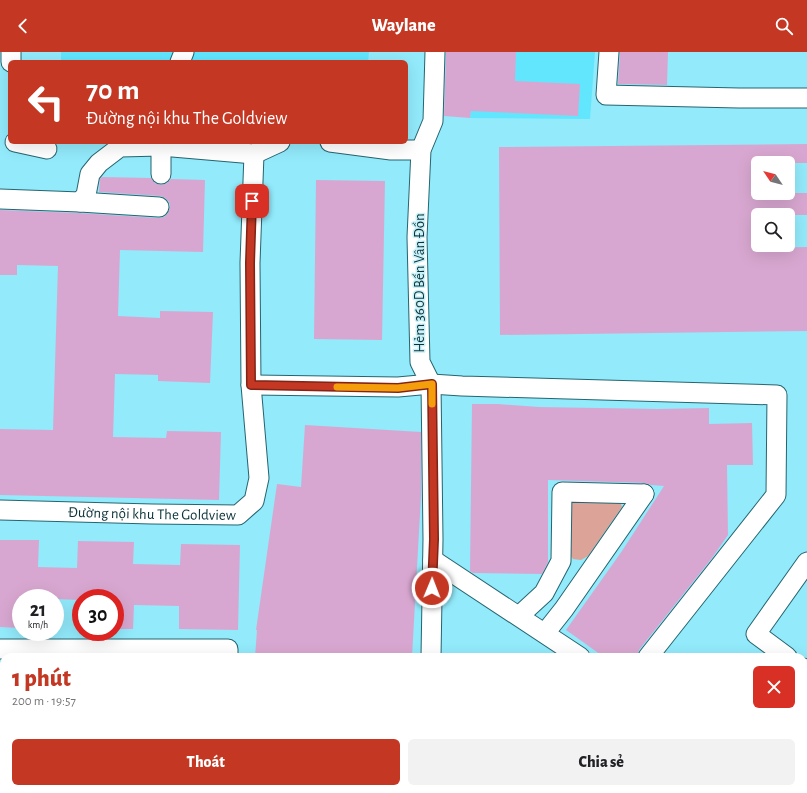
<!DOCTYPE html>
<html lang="vi">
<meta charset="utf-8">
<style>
:root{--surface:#fff;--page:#f2f2f2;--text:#202124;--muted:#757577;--accent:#c33723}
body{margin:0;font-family:"Alegreya Sans",sans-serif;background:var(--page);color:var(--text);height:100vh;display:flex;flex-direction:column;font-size:15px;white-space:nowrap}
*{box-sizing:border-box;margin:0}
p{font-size:13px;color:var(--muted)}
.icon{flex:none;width:22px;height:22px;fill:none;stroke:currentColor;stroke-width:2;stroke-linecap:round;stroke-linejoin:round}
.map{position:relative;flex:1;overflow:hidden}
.panel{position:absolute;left:0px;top:601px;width:807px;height:140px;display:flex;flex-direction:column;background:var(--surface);border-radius:12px 12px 0 0;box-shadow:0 4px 16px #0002}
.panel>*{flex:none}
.banner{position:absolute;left:8px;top:8px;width:400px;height:84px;border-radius:6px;box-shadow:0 4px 16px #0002;background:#c33723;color:#fff;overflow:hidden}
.needle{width:26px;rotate:305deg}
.tools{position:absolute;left:751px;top:104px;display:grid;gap:8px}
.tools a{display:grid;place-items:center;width:44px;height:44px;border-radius:6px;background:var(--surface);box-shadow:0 4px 16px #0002;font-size:20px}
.speed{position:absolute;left:12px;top:537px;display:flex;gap:8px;font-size:20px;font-weight:700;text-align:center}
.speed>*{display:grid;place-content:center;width:52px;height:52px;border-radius:50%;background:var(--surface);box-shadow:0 4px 16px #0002;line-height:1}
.speed small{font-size:10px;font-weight:400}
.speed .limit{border:6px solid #d22;background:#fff;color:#111}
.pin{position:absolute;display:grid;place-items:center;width:34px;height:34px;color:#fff;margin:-17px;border-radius:8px;box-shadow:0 2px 6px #0006}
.me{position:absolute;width:44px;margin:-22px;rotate:1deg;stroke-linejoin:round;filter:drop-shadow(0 0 3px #0008)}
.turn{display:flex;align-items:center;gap:14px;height:84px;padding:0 12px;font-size:18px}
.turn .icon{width:52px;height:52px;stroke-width:2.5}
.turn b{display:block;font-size:28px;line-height:34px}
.round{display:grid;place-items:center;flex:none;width:42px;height:42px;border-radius:6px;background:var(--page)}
.overview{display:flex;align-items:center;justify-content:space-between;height:68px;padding:0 12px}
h1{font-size:24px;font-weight:800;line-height:30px;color:var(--accent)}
.primary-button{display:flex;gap:8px;margin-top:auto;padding:8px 12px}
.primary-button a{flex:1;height:46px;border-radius:6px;background:var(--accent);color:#fff;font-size:16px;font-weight:800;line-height:46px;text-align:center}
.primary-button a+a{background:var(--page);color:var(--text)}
header{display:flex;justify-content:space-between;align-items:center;height:52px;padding:0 12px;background:var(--accent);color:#fff;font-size:18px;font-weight:800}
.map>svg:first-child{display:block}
</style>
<header><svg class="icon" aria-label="back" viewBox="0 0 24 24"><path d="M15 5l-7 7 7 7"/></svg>Waylane<svg class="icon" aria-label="search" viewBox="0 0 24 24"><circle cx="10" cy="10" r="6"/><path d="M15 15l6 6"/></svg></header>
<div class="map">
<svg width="807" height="741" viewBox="0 0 807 741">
<rect width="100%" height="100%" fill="#92eafb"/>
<path fill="#61e6fe" d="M 61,0 L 369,0 L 368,10 L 61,10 Z
M 475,0 L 595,0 L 590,67 L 470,66 Z"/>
<path fill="#dca398" d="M 570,448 L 618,449 L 621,452 L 622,455 L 588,504 L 581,508 L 573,507 L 568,500 Z
M 327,737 L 401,737 L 401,741 L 327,741 Z"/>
<path fill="#d8a7d1" d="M 446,0 L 516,0 L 515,29 L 580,32 L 578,64 L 471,59 L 470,66 L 444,64 Z
M 620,0 L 668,0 L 667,33 L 618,32 Z
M 807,92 L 807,111 L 758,111 L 758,141 L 807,141 L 807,163 L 758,163 L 758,196 L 807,195 L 807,279 L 500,283 L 499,95 Z
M 102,125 L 151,126 L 155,131 L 161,133 L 167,131 L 171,127 L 205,128 L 203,200 L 120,198 L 118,264 L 160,266 L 160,259 L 213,260 L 210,331 L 158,329 L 158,323 L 115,322 L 113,385 L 166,386 L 167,379 L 221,380 L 219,448 L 0,443 L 0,377 L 53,378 L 58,214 L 17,213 L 17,223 L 0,223 L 0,158 L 79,161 L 158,166 L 164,165 L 168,161 L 170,155 L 169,150 L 165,146 L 160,144 L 99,140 L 100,127 Z
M 316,128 L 385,129 L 382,288 L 314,287 Z
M 472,352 L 498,352 L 539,355 L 658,357 L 709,356 L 709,372 L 752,371 L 753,413 L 727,413 L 728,483 L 712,506 L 639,598 L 637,605 L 604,605 L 566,578 L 622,499 L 664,434 L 651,433 L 644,431 L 548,428 L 548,510 L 542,522 L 473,521 L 470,519 Z
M 305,373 L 421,380 L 421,444 L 412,605 L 255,605 L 257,578 L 256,578 L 277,432 L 301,435 Z
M 0,488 L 39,488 L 38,515 L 77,516 L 78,489 L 134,490 L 133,512 L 180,513 L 181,492 L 240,493 L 238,578 L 179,577 L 179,554 L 134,553 L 133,577 L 115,577 L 115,546 L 81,546 L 81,548 L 55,547 L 55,546 L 21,546 L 21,576 L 0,575 Z"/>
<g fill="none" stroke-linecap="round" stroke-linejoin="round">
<g stroke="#256570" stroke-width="21">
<g id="minor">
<path d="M 609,0 L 606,43 L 739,46 L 807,46"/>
<path d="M 11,10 L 11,0"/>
<path d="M 180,10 L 184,0"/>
<path d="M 15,90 L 47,97"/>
<path d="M 330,90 L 391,98 L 421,98"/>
<path d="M 161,122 L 161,94"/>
<path d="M 0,147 L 80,150 L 159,155"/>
<path d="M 80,150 L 86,143 L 90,122 L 99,111 L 120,95 L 161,94 L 254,102 L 280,90"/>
<path d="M 251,333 L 398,335 L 431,332 L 462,334 L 777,343 L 776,443 L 648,605"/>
<path id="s1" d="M 0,458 L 152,462 L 238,463 L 254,449 L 259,426 L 251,333 L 250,211 L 254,102"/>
<path d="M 433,508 L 580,605"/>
<path d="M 519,564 L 544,541 L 561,509 L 562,440 L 644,442"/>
<path d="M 545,581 L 564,557 L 644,442"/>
<path d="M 0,597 L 228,597 L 228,605"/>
<path d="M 431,605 L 433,487 L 431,332 L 420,310 L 417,185 L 421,98 L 433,69 L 435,0"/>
<path d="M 787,605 L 756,582 L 807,510"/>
<path d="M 803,616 L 807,619"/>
<path d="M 803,696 L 807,699"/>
<path d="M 267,741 L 267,737"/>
</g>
</g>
<g stroke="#3e7b5b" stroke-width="24">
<path id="major" d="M 0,716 L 4,716
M 586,737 L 607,741"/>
</g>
<use href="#minor" stroke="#fff" stroke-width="19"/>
<use href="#major" stroke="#9bc7a8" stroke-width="22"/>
</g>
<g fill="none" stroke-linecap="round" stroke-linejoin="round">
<g stroke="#7f2417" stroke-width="10">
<path id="route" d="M 252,149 L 250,211 L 251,333 L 398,336 L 432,332 L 434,487 L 432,536"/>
</g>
<use href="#route" stroke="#c33723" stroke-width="7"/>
<path stroke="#f59e0b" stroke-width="7" d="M 337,335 L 398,336 L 432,332 L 432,352"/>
</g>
<g text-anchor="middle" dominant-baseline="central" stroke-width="3" stroke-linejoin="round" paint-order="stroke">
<g font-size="15" fill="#0b3239" stroke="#c7f0f8">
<text transform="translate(419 231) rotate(-90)">Hẻm 360D Bến Vân Đồn</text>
<text stroke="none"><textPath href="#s1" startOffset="152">Đường nội khu The Goldview</textPath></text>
</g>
</g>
</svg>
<div class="tools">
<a><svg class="needle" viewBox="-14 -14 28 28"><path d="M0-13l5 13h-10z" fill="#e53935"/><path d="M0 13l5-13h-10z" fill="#757577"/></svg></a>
<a><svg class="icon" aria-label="search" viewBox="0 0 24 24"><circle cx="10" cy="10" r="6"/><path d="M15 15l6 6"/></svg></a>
</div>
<div class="speed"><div>21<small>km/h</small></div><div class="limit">30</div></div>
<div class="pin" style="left:252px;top:149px;background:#d93025"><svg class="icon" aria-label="arrive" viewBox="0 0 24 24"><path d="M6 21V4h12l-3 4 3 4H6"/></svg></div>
<svg class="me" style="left:432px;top:536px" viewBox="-20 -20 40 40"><circle r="17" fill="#c33723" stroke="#fff" stroke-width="3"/><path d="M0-11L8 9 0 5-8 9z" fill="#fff"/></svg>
<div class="banner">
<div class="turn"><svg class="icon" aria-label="left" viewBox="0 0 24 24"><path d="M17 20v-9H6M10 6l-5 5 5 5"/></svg><div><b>70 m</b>Đường nội khu The Goldview</div></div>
</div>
<section class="panel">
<div class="overview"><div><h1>1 phút</h1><p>200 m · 19:57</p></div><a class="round" style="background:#d93025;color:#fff"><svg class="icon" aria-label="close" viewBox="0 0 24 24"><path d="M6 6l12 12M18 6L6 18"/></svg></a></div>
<div class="primary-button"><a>Thoát</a><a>Chia sẻ</a></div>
</section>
</div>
